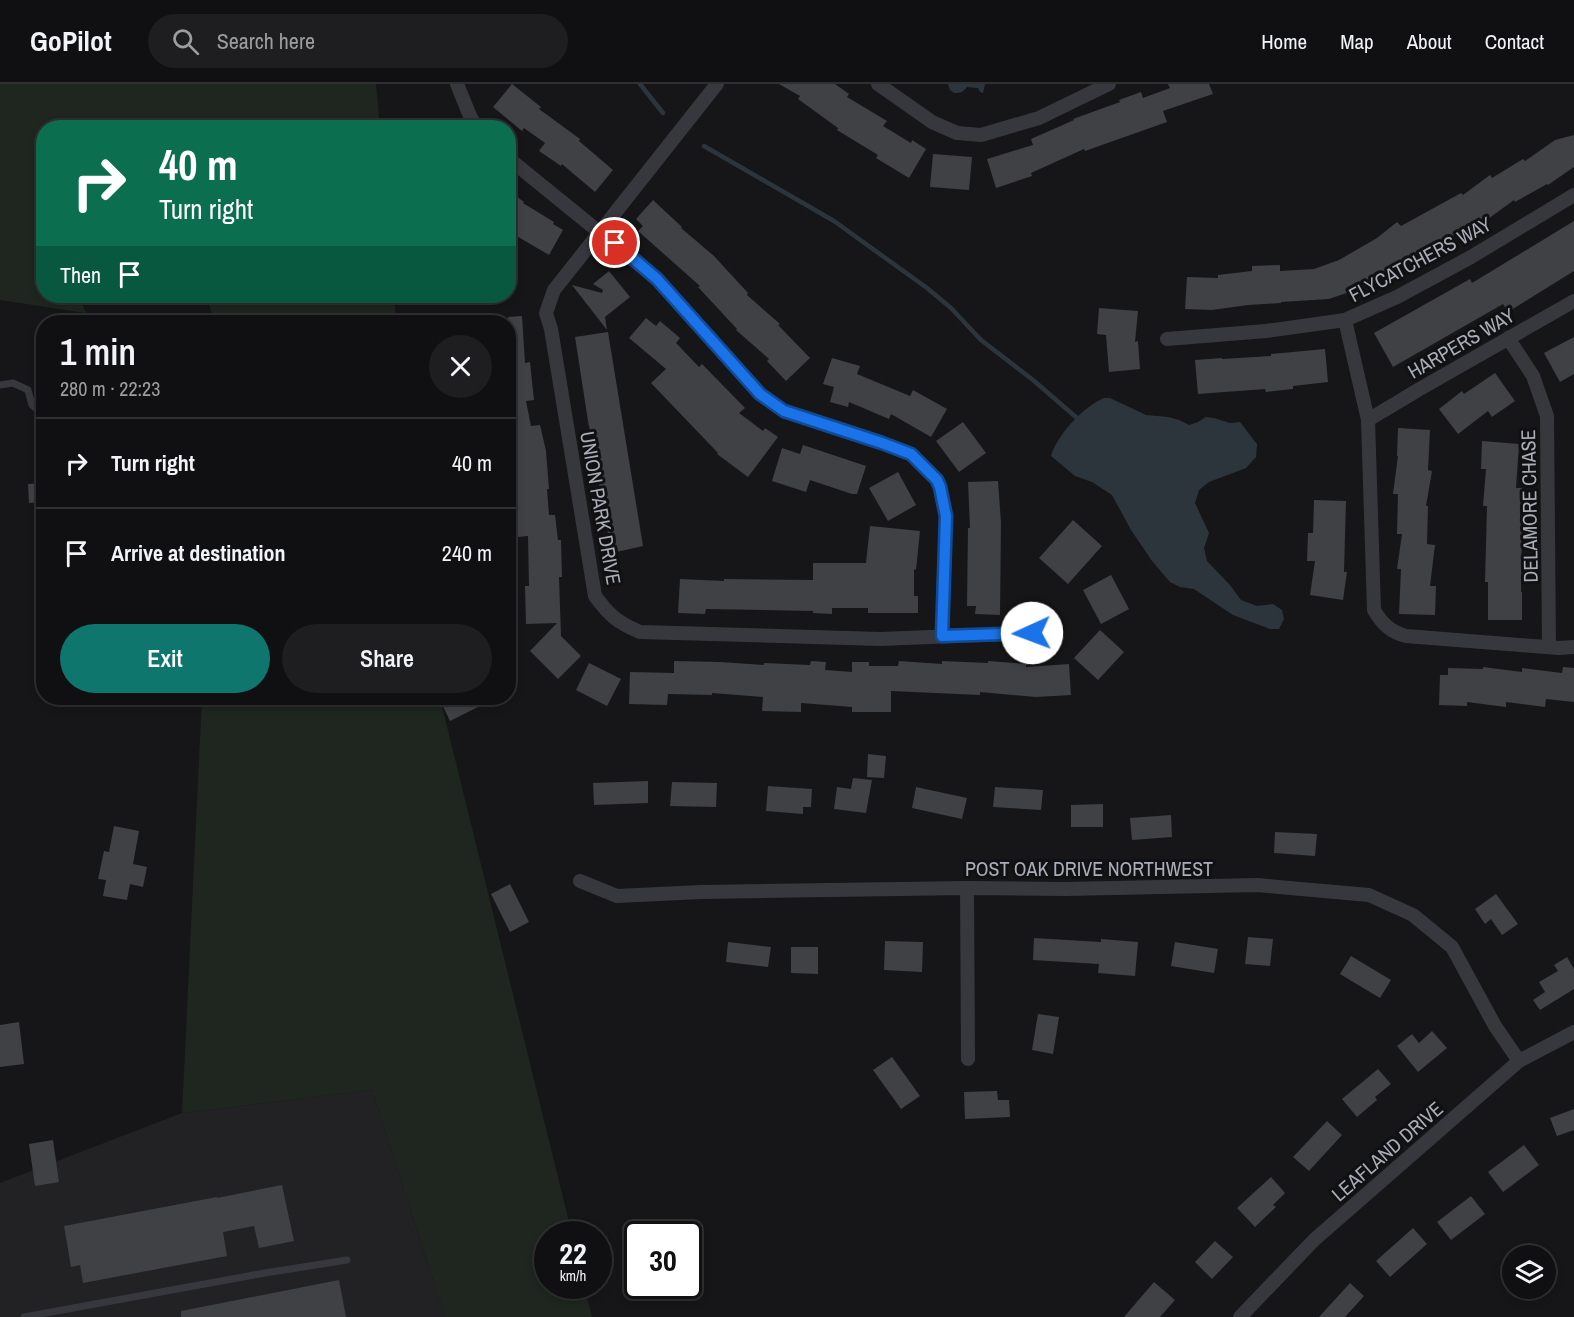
<!DOCTYPE html>
<meta charset="utf-8">
<style>
:root{--surface:#101012;--page:#1e1e20;--text:#f1f3f6;--muted:#9c9d9f;--line:#303032;--accent:#0f766e}
body{margin:0;font-family:"Archivo Narrow",sans-serif;background:var(--page);color:var(--text);height:100vh;display:flex;flex-direction:column;font-size:22px;white-space:nowrap}
*{box-sizing:border-box;margin:0}
p{font-size:20px;color:var(--muted)}
.icon{flex:none;width:33px;height:33px;fill:none;stroke:currentColor;stroke-width:2;stroke-linecap:round;stroke-linejoin:round}
.map{position:relative;flex:1;overflow:hidden}
.sheet{position:absolute;left:36px;top:231px;width:480px;height:390px;display:flex;flex-direction:column;background:var(--surface);border-radius:24px;box-shadow:0 3px 9px #0003,0 0 0 2px var(--line)}
.sheet>*{flex:none}
.guide{position:absolute;left:36px;top:36px;width:480px;height:183px;border-radius:24px;box-shadow:0 3px 9px #0003,0 0 0 2px var(--line);background:#0b6e4f;color:#fff;overflow:hidden}
.tools{position:absolute;left:1502px;top:1161px;display:grid;gap:12px}
.tools a{display:grid;place-items:center;width:54px;height:54px;border-radius:50%;background:var(--surface);box-shadow:0 3px 9px #0003,0 0 0 2px var(--line);font-size:30px}
.speed{position:absolute;left:534px;top:1137px;display:flex;gap:12px;font-size:30px;font-weight:700;text-align:center}
.speed>*{display:grid;place-content:center;width:78px;height:78px;border-radius:50%;background:var(--surface);box-shadow:0 3px 9px #0003,0 0 0 2px var(--line);line-height:1}
.speed small{font-size:15px;font-weight:400}
.speed .limit{border:3px solid #111;border-radius:9px;background:#fff;color:#111}
.pin{position:absolute;display:grid;place-items:center;width:51px;height:51px;color:#fff;margin:-26px;border:3px solid #fff;border-radius:50%;box-shadow:0 2px 6px #0007}
.me{position:absolute;width:66px;margin:-33px;rotate:268deg;stroke-linejoin:round;filter:drop-shadow(0 0 4px #0008)}
.turn{display:flex;align-items:center;gap:21px;height:126px;padding:0 24px;font-size:27px}
.turn .icon{width:78px;height:78px;stroke-width:2.5}
.turn b{display:block;font-size:42px;line-height:51px}
.then{display:flex;align-items:center;height:57px;padding:0 24px;background:#0003;gap:12px;font-size:22px}
.round{display:grid;place-items:center;flex:none;width:63px;height:63px;border-radius:32px;background:var(--page)}
.summary{display:flex;align-items:center;justify-content:space-between;height:102px;padding:0 24px}
h1{font-size:36px;font-weight:600;line-height:45px}
.cta{display:flex;gap:12px;margin-top:auto;padding:12px 24px}
.cta a{flex:1;height:69px;border-radius:36px;background:var(--accent);color:#fff;font-size:24px;font-weight:600;line-height:69px;text-align:center}
.cta a+a{background:var(--page);color:var(--text)}
ul{padding:0;list-style:none}
li{display:flex;align-items:center;gap:18px;height:90px;padding:0 24px;border-top:2px solid var(--line)}
li div{flex:1}
li b{display:block;font-size:22px}
li em{font-style:normal}
header{display:flex;align-items:center;gap:36px;box-sizing:border-box;height:84px;padding:0 30px;background:var(--surface);border-bottom:2px solid var(--line)}
header strong{font-size:28px}
nav{display:flex;gap:33px;margin-inline-start:auto;font-size:21px}
.search{width:420px;height:54px;background:var(--page);display:flex;align-items:center;gap:15px;box-sizing:border-box;padding:0 21px;border-radius:33px;color:var(--muted);font-size:22px}
.map>svg:first-child{display:block}
</style>
<header>
<strong>GoPilot</strong>
<div class="search"><svg class="icon" aria-label="search" viewBox="0 0 24 24"><circle cx="10" cy="10" r="6"/><path d="M15 15l6 6"/></svg>Search here</div>
<nav><a>Home</a><a>Map</a><a>About</a><a>Contact</a></nav>
</header>
<div class="map">
<svg width="1574" height="1233" viewBox="0 0 1574 1233">
<rect width="100%" height="100%" fill="#161618"/>
<path fill="#222225" d="M 372,1006 L 445,1233 L 0,1233 L 0,1099 L 182,1029 Z"/>
<path fill="#1e261f" d="M 0,0 L 376,0 L 380,43 L 44,44 L 44,212 L 79,212 L 86,229 L 0,216 Z
M 207,212 L 394,212 L 396,238 L 214,238 Z
M 202,614 L 440,614 L 572,1150 L 548,1150 L 548,1202 L 584,1202 L 592,1233 L 445,1233 L 372,1006 L 182,1029 Z"/>
<path fill="#2c353c" d="M 948,0 L 985,0 L 983,9 L 980,8 L 978,4 L 967,3 C 963,8 961,9 954,9 L 950,6 Z
M 1104,314 L 1110,314 L 1146,331 L 1168,333 L 1179,336 L 1189,341 L 1198,338 L 1206,333 L 1214,334 L 1230,339 L 1240,338 L 1257,360 L 1256,373 L 1246,384 L 1209,398 L 1199,406 L 1195,419 L 1209,449 L 1204,464 L 1207,477 L 1230,501 L 1241,516 L 1257,522 L 1273,520 L 1282,526 L 1284,535 L 1279,545 L 1270,545 L 1233,531 L 1194,505 L 1180,503 L 1170,498 L 1152,477 L 1131,446 L 1112,411 L 1092,398 L 1075,392 L 1051,372 C 1057,351 1084,322 1104,314 Z"/>
<g fill="none" stroke-linecap="round" stroke-linejoin="round">
<path stroke="#2c353c" stroke-width="4.5" d="M 640,0 L 663,29
M 704,62 L 834,137 L 927,204 L 951,224 L 981,256 L 1033,296 L 1077,334"/>
</g>
<path fill="#404145" d="M 512,0 L 541,23 L 539,25 L 580,55 L 579,57 L 613,86 L 595,108 L 562,80 L 561,82 L 539,67 L 545,59 L 524,44 L 522,47 L 493,23 Z
M 779,0 L 835,0 L 849,10 L 847,13 L 887,37 L 883,42 L 911,59 L 912,56 L 926,65 L 909,94 L 876,74 L 878,71 L 837,46 L 838,44 L 798,15 L 800,12 Z
M 1168,0 L 1209,0 L 1213,10 L 1163,27 L 1167,38 L 1085,67 L 1084,65 L 1031,89 L 1032,92 L 996,104 L 987,75 L 1033,61 L 1031,55 L 1074,36 L 1073,35 L 1120,18 L 1119,16 L 1141,8 L 1143,14 L 1170,4 Z
M 1574,51 L 1574,83 L 1548,101 L 1547,100 L 1515,118 L 1514,116 L 1488,135 L 1487,133 L 1416,172 L 1400,184 L 1399,182 L 1358,205 L 1329,215 L 1281,218 L 1281,219 L 1248,221 L 1212,226 L 1185,225 L 1187,193 L 1218,194 L 1218,191 L 1252,187 L 1252,182 L 1280,181 L 1280,187 L 1314,185 L 1339,176 L 1377,154 L 1397,138 L 1401,142 L 1461,109 L 1463,111 L 1490,91 L 1492,94 L 1523,75 L 1525,77 L 1555,56 Z
M 933,70 L 972,73 L 969,106 L 930,103 Z
M 508,106 L 524,118 L 523,119 L 554,138 L 553,140 L 563,146 L 549,171 L 508,147 Z
M 653,116 L 682,143 L 681,144 L 714,172 L 748,209 L 747,211 L 780,240 L 778,241 L 810,274 L 786,297 L 767,277 L 769,275 L 736,246 L 737,245 L 698,203 L 700,202 L 638,147 L 643,142 L 636,135 Z
M 1574,137 L 1574,187 L 1508,228 L 1503,220 L 1393,283 L 1374,249 L 1470,195 L 1472,199 Z
M 609,187 L 630,213 L 605,233 L 607,246 L 572,201 L 602,209 L 603,206 L 593,200 Z
M 1099,224 L 1138,227 L 1135,258 L 1138,257 L 1140,285 L 1109,288 L 1106,251 L 1097,250 Z
M 522,232 L 525,279 L 530,278 L 534,316 L 526,317 L 531,342 L 540,341 L 546,367 L 549,405 L 547,405 L 549,431 L 555,431 L 558,456 L 561,456 L 562,493 L 559,493 L 561,552 L 581,572 L 558,595 L 530,567 L 557,539 L 526,540 L 525,502 L 529,502 L 528,452 L 508,454 L 508,233 Z
M 646,234 L 656,242 L 660,237 L 680,254 L 676,259 L 699,283 L 702,280 L 745,324 L 739,329 L 763,347 L 765,344 L 778,353 L 748,393 L 717,370 L 718,369 L 651,299 L 666,285 L 629,254 Z
M 608,248 L 643,462 L 612,469 L 603,425 L 598,396 L 600,396 L 588,337 L 575,253 Z
M 1574,253 L 1574,290 L 1560,298 L 1544,269 Z
M 1325,265 L 1328,298 L 1293,302 L 1293,305 L 1266,308 L 1265,305 L 1198,310 L 1195,276 L 1222,274 L 1222,275 L 1271,272 L 1271,270 Z
M 832,274 L 860,282 L 857,290 L 910,312 L 913,306 L 947,325 L 931,353 L 891,330 L 889,335 L 849,318 L 848,323 L 830,318 L 834,303 L 823,300 Z
M 1495,289 L 1515,317 L 1492,333 L 1488,327 L 1458,350 L 1439,325 L 1462,307 L 1464,310 Z
M 963,338 L 986,369 L 959,388 L 936,357 Z
M 1398,344 L 1430,346 L 1428,386 L 1432,387 L 1426,422 L 1428,422 L 1427,460 L 1435,461 L 1430,502 L 1436,502 L 1435,531 L 1399,530 L 1401,485 L 1397,485 L 1402,450 L 1397,450 L 1398,410 L 1393,410 L 1398,372 L 1397,372 Z
M 1482,357 L 1519,360 L 1516,404 L 1522,404 L 1520,433 L 1522,433 L 1521,508 L 1522,508 L 1522,536 L 1488,536 L 1488,498 L 1485,498 L 1487,422 L 1483,422 L 1486,385 L 1481,385 Z
M 803,361 L 866,382 L 857,410 L 852,410 L 810,396 L 806,408 L 772,397 L 782,364 L 800,370 Z
M 898,388 L 916,421 L 888,437 L 869,404 Z
M 998,397 L 1001,439 L 1000,531 L 975,530 L 976,522 L 967,522 L 968,444 L 970,444 L 968,398 Z
M 44,399 L 44,418 L 29,419 L 28,400 Z
M 1314,416 L 1346,417 L 1344,488 L 1347,488 L 1343,516 L 1310,511 L 1315,477 L 1307,477 L 1308,449 L 1313,449 Z
M 1073,436 L 1102,462 L 1068,500 L 1039,474 Z
M 870,442 L 920,447 L 916,486 L 914,485 L 914,512 L 918,512 L 918,529 L 868,529 L 868,524 L 832,524 L 832,530 L 813,529 L 813,527 L 706,525 L 705,530 L 678,529 L 680,495 L 724,497 L 724,495 L 813,496 L 813,479 L 866,479 Z
M 1111,491 L 1129,525 L 1101,540 L 1083,506 Z
M 1100,546 L 1124,568 L 1098,596 L 1074,574 Z
M 674,577 L 720,578 L 764,581 L 764,579 L 810,581 L 811,577 L 826,578 L 825,586 L 852,588 L 852,578 L 869,578 L 869,582 L 898,582 L 899,577 L 942,580 L 942,577 L 988,579 L 988,577 L 1026,580 L 1026,583 L 1069,580 L 1071,611 L 1036,613 L 980,608 L 980,611 L 891,607 L 891,628 L 852,628 L 852,623 L 801,619 L 801,628 L 762,627 L 763,613 L 712,609 L 712,611 L 668,610 L 667,621 L 629,620 L 630,588 L 674,589 Z
M 589,579 L 621,595 L 607,622 L 576,606 Z
M 1483,583 L 1522,588 L 1522,584 L 1562,589 L 1563,583 L 1574,584 L 1574,618 L 1546,615 L 1545,623 L 1506,618 L 1506,623 L 1467,618 L 1467,622 L 1439,621 L 1440,591 L 1448,591 L 1448,584 L 1483,585 Z
M 439,614 L 496,614 L 450,637 Z
M 868,670 L 886,672 L 884,694 L 867,693 Z
M 853,694 L 872,696 L 866,729 L 834,725 L 837,703 L 851,705 Z
M 648,697 L 648,719 L 594,721 L 593,699 Z
M 672,698 L 717,699 L 716,723 L 670,722 Z
M 768,702 L 812,705 L 811,723 L 803,723 L 803,730 L 766,727 Z
M 916,703 L 967,714 L 962,735 L 912,724 Z
M 995,703 L 1043,706 L 1041,726 L 993,723 Z
M 1103,720 L 1103,743 L 1071,743 L 1071,721 Z
M 1171,731 L 1172,753 L 1132,756 L 1130,734 Z
M 114,742 L 139,747 L 133,780 L 147,783 L 143,803 L 130,800 L 127,816 L 103,812 L 106,796 L 98,795 L 104,767 L 109,768 Z
M 1275,748 L 1317,750 L 1315,772 L 1274,769 Z
M 510,800 L 529,838 L 510,848 L 491,810 Z
M 1496,810 L 1518,840 L 1502,851 L 1491,835 L 1485,840 L 1475,825 Z
M 1248,853 L 1273,855 L 1270,882 L 1245,880 Z
M 1034,854 L 1101,858 L 1101,855 L 1138,858 L 1135,892 L 1098,889 L 1099,880 L 1033,876 Z
M 885,857 L 923,858 L 922,888 L 884,886 Z
M 728,858 L 771,863 L 768,883 L 726,878 Z
M 1175,858 L 1218,865 L 1214,889 L 1171,882 Z
M 791,863 L 818,863 L 818,890 L 791,889 Z
M 1351,872 L 1391,896 L 1380,914 L 1340,890 Z
M 1567,873 L 1574,885 L 1574,905 L 1540,926 L 1533,916 L 1545,908 L 1539,898 L 1558,887 L 1554,881 Z
M 1038,930 L 1059,933 L 1053,970 L 1032,966 Z
M 19,938 L 24,980 L 0,983 L 0,941 Z
M 1432,947 L 1447,964 L 1418,988 L 1397,962 L 1412,950 L 1419,959 Z
M 892,973 L 920,1012 L 901,1025 L 873,986 Z
M 1378,985 L 1391,1000 L 1375,1013 L 1377,1016 L 1357,1033 L 1342,1015 Z
M 997,1007 L 998,1016 L 1009,1016 L 1010,1033 L 965,1035 L 964,1008 Z
M 1574,1025 L 1574,1046 L 1557,1052 L 1550,1034 Z
M 1327,1037 L 1342,1051 L 1309,1087 L 1293,1073 Z
M 53,1056 L 59,1098 L 35,1102 L 29,1060 Z
M 1524,1061 L 1539,1081 L 1503,1108 L 1488,1088 Z
M 1271,1093 L 1285,1109 L 1273,1121 L 1276,1123 L 1255,1143 L 1237,1124 Z
M 282,1101 L 294,1157 L 259,1164 L 254,1142 L 223,1148 L 227,1172 L 83,1199 L 80,1181 L 71,1183 L 64,1142 L 217,1113 L 217,1114 Z
M 1471,1112 L 1485,1130 L 1451,1156 L 1437,1138 Z
M 1413,1144 L 1427,1160 L 1390,1193 L 1376,1177 Z
M 1215,1157 L 1233,1173 L 1212,1195 L 1195,1178 Z
M 339,1196 L 346,1233 L 181,1233 L 181,1227 Z
M 1154,1198 L 1175,1216 L 1160,1233 L 1124,1233 Z
M 1350,1199 L 1364,1212 L 1345,1233 L 1319,1233 Z"/>
<g fill="none" stroke-linecap="round" stroke-linejoin="round">
<path stroke="#37383d" stroke-width="7" d="M 0,301 L 13,299 L 28,306 L 32,321 L 44,331
M 24,1233 L 265,1189 L 347,1176"/>
<path stroke="#37383d" stroke-width="14" d="M 457,0 L 470,32 L 477,44
M 717,0 L 554,206 L 546,229 L 551,245 L 595,512 C 609,531 618,539 640,548 L 880,555 L 1032,549 L 1055,541
M 878,0 L 932,38 L 957,49 L 981,51 L 1039,34 L 1109,0
M 508,74 L 657,195 L 760,310 L 784,327 L 882,359 L 911,370 L 937,396 L 940,403 L 946,432 L 942,552
M 1345,236 L 1368,336 L 1374,526 C 1382,540 1391,548 1406,552 L 1559,564 L 1574,563
M 1508,254 L 1533,292 L 1547,332 L 1549,563
M 1167,255 L 1266,247 L 1345,236 L 1397,213 L 1471,173 L 1574,111
M 1368,336 L 1418,306 L 1574,217
M 580,797 L 617,812 L 701,808 L 967,804 L 1066,805 L 1257,801 L 1369,811 L 1413,831 L 1452,863 L 1495,942 L 1519,977
M 967,804 L 968,975
M 1240,1233 L 1314,1156 L 1519,977 L 1574,948"/>
</g>
<g fill="none" stroke-linecap="round" stroke-linejoin="round">
<g stroke="#114b97" stroke-width="15">
<path id="route" d="M 615,159 L 657,195 L 760,310 L 784,327 L 882,359 L 911,370 L 937,396 L 940,403 L 946,432 L 942,552 L 1032,549"/>
</g>
<use href="#route" stroke="#1a73e8" stroke-width="10"/>
</g>
<g text-anchor="middle" dominant-baseline="central" stroke-width="6" stroke-linejoin="round" paint-order="stroke">
<g font-size="20" fill="#a8adb8" stroke="#111113">
<text transform="translate(1420 175) rotate(-28)">FLYCATCHERS WAY</text>
<text transform="translate(1461 259) rotate(-30)">HARPERS WAY</text>
<text transform="translate(1529 422) rotate(-91)">DELAMORE CHASE</text>
<text transform="translate(601 424) rotate(80)">UNION PARK DRIVE</text>
<text x="1089" y="784">POST OAK DRIVE NORTHWEST</text>
<text transform="translate(1387 1067) rotate(-41)">LEAFLAND DRIVE</text>
</g>
</g>
</svg>
<div class="tools">
<a><svg class="icon" aria-label="layers" viewBox="0 0 24 24"><path d="M12 4l9 5-9 5-9-5zM3 14l9 5 9-5"/></svg></a>
</div>
<div class="speed"><div>22<small>km/h</small></div><div class="limit">30</div></div>
<div class="pin" style="left:615px;top:159px;background:#d93025"><svg class="icon" aria-label="arrive" viewBox="0 0 24 24"><path d="M6 21V4h12l-3 4 3 4H6"/></svg></div>
<svg class="me" style="left:1032px;top:549px" viewBox="-20 -20 40 40"><circle r="19" fill="#fff"/><path d="M0-13L10 11 0 6-10 11z" fill="#1a73e8"/></svg>
<div class="guide">
<div class="turn"><svg class="icon" aria-label="right" viewBox="0 0 24 24"><path d="M7 20v-9h11M14 6l5 5-5 5"/></svg><div><b>40 m</b>Turn right</div></div>
<div class="then">Then<svg class="icon" aria-label="arrive" viewBox="0 0 24 24"><path d="M6 21V4h12l-3 4 3 4H6"/></svg></div>
</div>
<section class="sheet">
<div class="summary"><div><h1>1 min</h1><p>280 m · 22:23</p></div><a class="round"><svg class="icon" aria-label="close" viewBox="0 0 24 24"><path d="M6 6l12 12M18 6L6 18"/></svg></a></div>
<ul>
<li><svg class="icon" aria-label="right" viewBox="0 0 24 24"><path d="M7 20v-9h11M14 6l5 5-5 5"/></svg><div><b>Turn right</b></div><em>40 m</em></li>
<li><svg class="icon" aria-label="arrive" viewBox="0 0 24 24"><path d="M6 21V4h12l-3 4 3 4H6"/></svg><div><b>Arrive at destination</b></div><em>240 m</em></li>
</ul>
<div class="cta"><a>Exit</a><a>Share</a></div>
</section>
</div>
